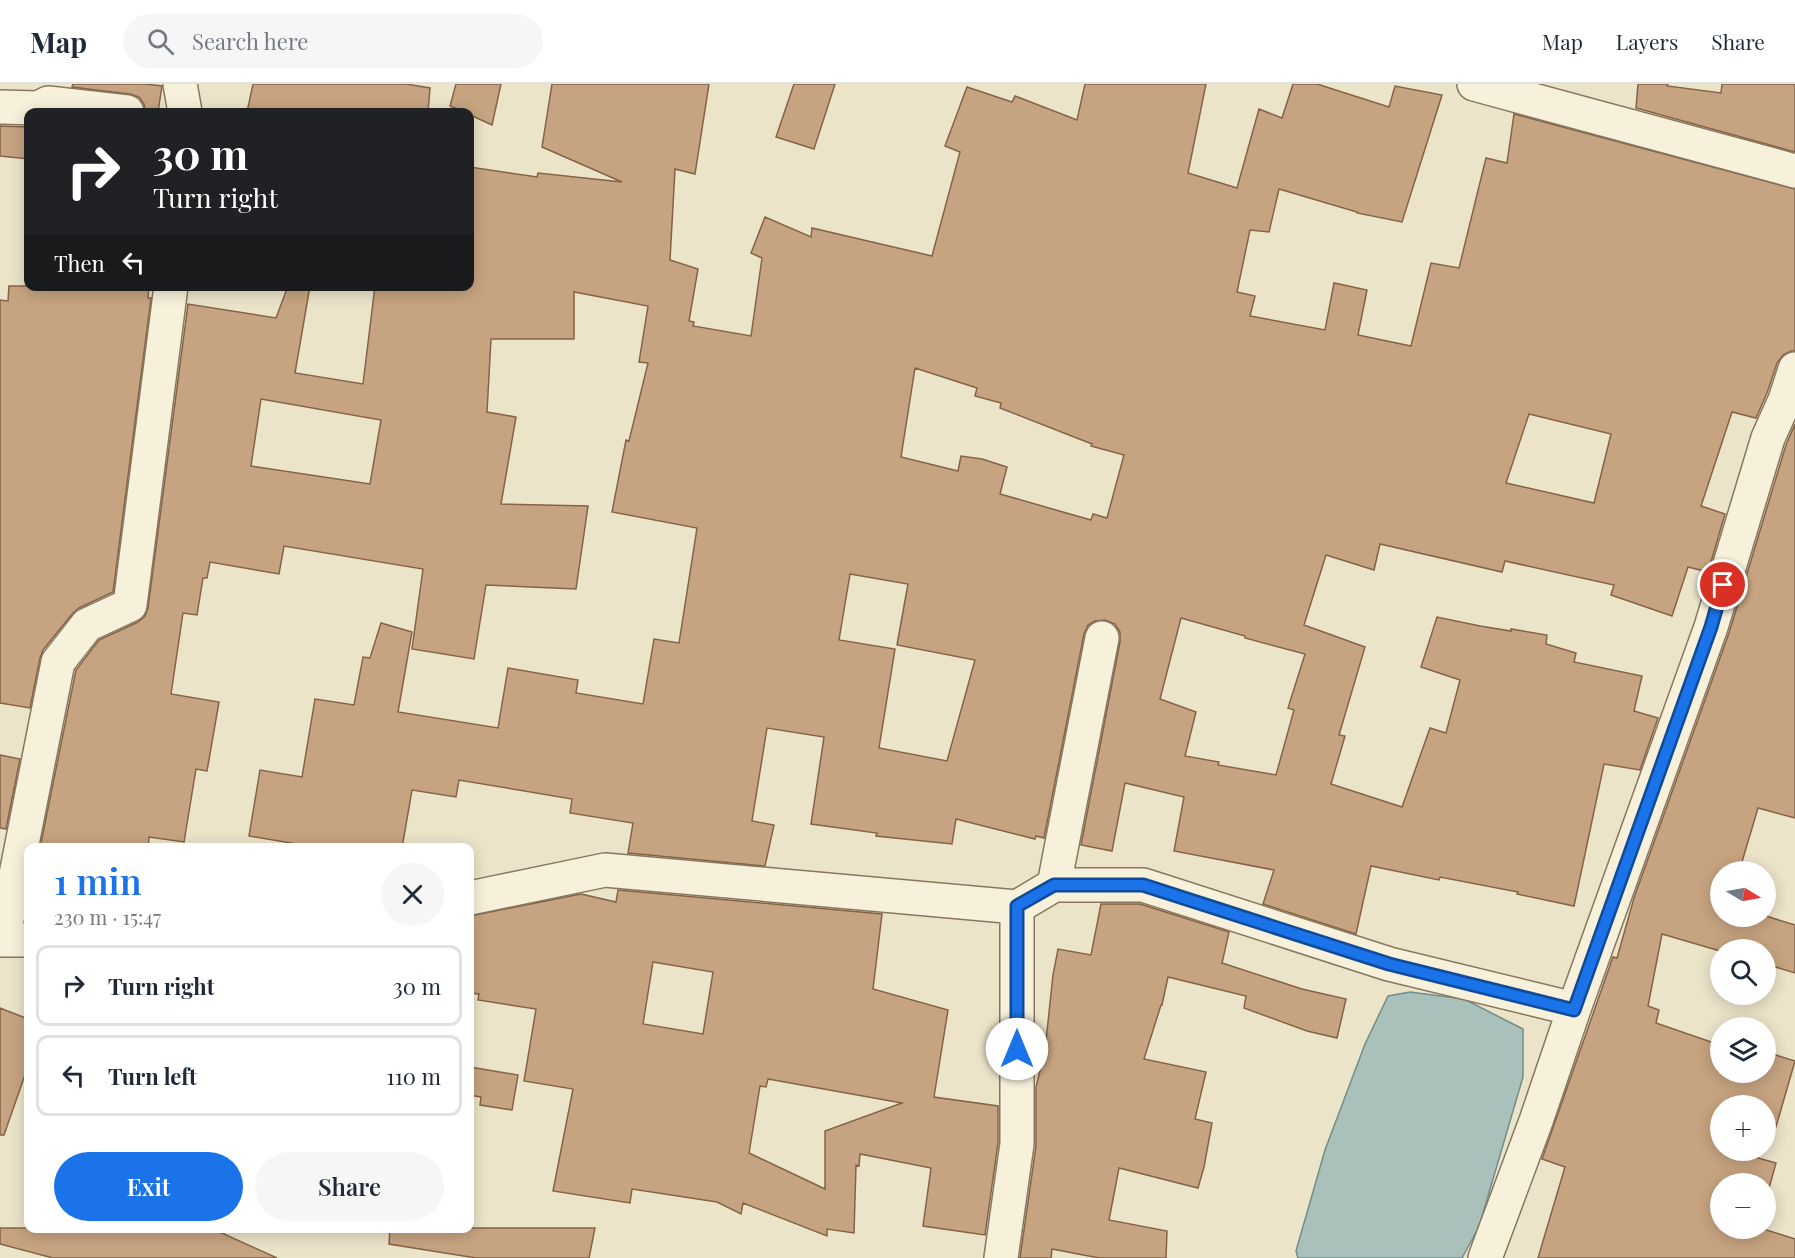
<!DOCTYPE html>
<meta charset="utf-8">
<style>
:root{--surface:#fff;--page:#f6f6f7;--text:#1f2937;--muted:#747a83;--line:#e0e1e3;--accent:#1a73e8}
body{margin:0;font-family:"Playfair Display",serif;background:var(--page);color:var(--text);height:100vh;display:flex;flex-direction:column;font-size:22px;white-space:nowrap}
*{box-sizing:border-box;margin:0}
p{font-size:20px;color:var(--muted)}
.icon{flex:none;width:33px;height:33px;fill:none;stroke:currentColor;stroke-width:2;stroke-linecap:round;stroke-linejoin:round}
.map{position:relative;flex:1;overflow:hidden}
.sheet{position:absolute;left:24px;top:759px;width:450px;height:390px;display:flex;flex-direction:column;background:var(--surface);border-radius:12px;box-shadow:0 3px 15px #0003}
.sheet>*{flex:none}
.hud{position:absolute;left:24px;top:24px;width:450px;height:183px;border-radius:12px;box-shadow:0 3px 15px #0003;background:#202124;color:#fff;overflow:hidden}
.needle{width:39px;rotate:100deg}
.buttons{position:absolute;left:1710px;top:777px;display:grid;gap:12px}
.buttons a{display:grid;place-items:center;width:66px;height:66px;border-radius:50%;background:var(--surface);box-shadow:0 3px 15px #0003;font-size:30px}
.pin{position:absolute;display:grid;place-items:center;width:51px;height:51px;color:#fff;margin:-26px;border:3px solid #fff;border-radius:50%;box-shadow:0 2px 6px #0007}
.me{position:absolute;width:66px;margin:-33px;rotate:0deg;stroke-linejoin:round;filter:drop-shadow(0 0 4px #0008)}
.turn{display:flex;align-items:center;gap:21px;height:126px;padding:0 30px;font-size:27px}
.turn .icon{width:78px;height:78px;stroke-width:2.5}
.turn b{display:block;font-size:42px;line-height:51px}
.then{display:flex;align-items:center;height:57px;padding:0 30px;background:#0003;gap:12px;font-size:22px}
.round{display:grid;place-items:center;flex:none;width:63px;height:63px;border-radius:32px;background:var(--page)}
.head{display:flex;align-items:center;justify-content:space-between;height:102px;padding:0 30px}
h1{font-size:36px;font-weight:600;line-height:45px;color:var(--accent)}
.action{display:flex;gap:12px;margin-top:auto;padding:12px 30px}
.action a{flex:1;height:69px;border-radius:36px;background:var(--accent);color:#fff;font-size:24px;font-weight:600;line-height:69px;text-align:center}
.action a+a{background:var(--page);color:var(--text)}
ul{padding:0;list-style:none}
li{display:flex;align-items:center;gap:18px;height:81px;margin:0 12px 9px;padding:0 18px;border:3px solid var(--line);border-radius:12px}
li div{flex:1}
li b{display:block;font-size:22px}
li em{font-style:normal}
header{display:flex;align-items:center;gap:36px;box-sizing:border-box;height:84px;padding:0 30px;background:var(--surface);border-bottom:2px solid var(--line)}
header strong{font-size:28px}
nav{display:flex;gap:33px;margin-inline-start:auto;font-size:21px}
.search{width:420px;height:54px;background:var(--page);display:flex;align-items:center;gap:15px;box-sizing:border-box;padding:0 21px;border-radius:33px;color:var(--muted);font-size:22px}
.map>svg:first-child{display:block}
</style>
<header>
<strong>Map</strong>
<div class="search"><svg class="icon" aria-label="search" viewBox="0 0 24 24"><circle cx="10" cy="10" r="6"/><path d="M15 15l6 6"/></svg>Search here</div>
<nav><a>Map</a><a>Layers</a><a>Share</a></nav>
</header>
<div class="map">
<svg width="1795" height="1174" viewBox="0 0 1795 1174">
<rect width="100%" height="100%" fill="#ece4c9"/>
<path fill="#a9c0bb" stroke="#708e89" stroke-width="1.5" d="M 1410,908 L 1464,915 L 1523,945 L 1523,993 L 1479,1143 L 1462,1174 L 1298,1174 L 1296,1167 L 1325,1066 L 1365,960 L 1388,912 Z"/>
<path fill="#c7a481" stroke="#846346" stroke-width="1.5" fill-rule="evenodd" d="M 73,0 L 145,0 L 162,2 L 158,28 L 145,28 L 144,20 L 139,13 L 130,10 L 72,3 Z
M 253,0 L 406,0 L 430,4 L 428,28 L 247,28 Z
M 456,0 L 501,0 L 492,41 L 470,31 L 470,28 L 464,28 L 450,22 Z
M 552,0 L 709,0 L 695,90 L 675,85 L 670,176 L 698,185 L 689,237 L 694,238 L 693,242 L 751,252 L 762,174 L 751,169 L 765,133 L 811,153 L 812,144 L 932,172 L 960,68 L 945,62 L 967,3 L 1012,18 L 1015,12 L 1077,36 L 1085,0 L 1206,0 L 1188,89 L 1237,104 L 1259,25 L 1282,34 L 1293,0 L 1317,0 L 1389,23 L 1395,2 L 1442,11 L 1402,138 L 1357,129 L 1357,128 L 1279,105 L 1269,148 L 1250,146 L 1237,208 L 1255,212 L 1250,232 L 1325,246 L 1334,199 L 1367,206 L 1358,251 L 1411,262 L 1431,179 L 1459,184 L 1486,74 L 1507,79 L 1514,30 L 1795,105 L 1795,267 L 1791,267 L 1783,271 L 1777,279 L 1767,309 L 1756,334 L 1732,328 L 1701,422 L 1725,430 L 1708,488 L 1688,483 L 1672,532 L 1611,511 L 1614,501 L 1505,477 L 1502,488 L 1380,460 L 1374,486 L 1326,471 L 1304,541 L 1365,563 L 1339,651 L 1345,652 L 1331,700 L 1402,723 L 1430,644 L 1446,649 L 1460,596 L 1421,583 L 1437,533 L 1480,542 L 1511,547 L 1511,545 L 1547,551 L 1546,560 L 1576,569 L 1574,578 L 1642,592 L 1634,627 L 1658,634 L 1640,686 L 1604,680 L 1574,822 L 1517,810 L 1518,808 L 1440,793 L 1439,796 L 1371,782 L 1356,850 L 1263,820 L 1274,786 L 1174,767 L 1184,713 L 1125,699 L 1112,767 L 1081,761 L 1120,558 L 1120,548 L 1115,540 L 1105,536 L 1095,537 L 1088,541 L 1084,550 L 1044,754 L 1036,752 L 1035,755 L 956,735 L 952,760 L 876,752 L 877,749 L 811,740 L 824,653 L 767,644 L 752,737 L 774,741 L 765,782 L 628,769 L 633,739 L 570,729 L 572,715 L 459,696 L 456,713 L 412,706 L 402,764 L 320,764 L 249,752 L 260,686 L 302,693 L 315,615 L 354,621 L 363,573 L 370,574 L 381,539 L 412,548 L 398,628 L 498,644 L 508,584 L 578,596 L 576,609 L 643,620 L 654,555 L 679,559 L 697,444 L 612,428 L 626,356 L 629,357 L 648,279 L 639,278 L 648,222 L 574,208 L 574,255 L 491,255 L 487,328 L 516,333 L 501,420 L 588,422 L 576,505 L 486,501 L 474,575 L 412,565 L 423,485 L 284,462 L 279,490 L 210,478 L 207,494 L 203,494 L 197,531 L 183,529 L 171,610 L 219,618 L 207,687 L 196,685 L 184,758 L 149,753 L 148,764 L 40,764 L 76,586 L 99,556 L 138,538 L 145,532 L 148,524 L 188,220 L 276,234 L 288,202 L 310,202 L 295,289 L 363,300 L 375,202 L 470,202 L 470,83 L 537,93 L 538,89 L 622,98 L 542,63 ZM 915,284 L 977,304 L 975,312 L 1001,319 L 1000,324 L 1092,360 L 1091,362 L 1124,371 L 1107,434 L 1093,430 L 1091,436 L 1000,410 L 1007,383 L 982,375 L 961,372 L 958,387 L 901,373 ZM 261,315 L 381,336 L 370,400 L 251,382 ZM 1529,330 L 1611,350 L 1594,419 L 1506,399 ZM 850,490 L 908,500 L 897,561 L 975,576 L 947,677 L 879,664 L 895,565 L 839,556 ZM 1181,534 L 1245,552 L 1245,554 L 1305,570 L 1288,624 L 1294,626 L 1276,691 L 1218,681 L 1219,678 L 1185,672 L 1196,628 L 1160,615 Z
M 794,0 L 835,0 L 814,65 L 776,53 Z
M 1638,0 L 1668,0 L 1667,2 L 1721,9 L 1722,0 L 1795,0 L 1795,68 L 1636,24 Z
M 0,42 L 28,43 L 28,75 L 0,72 Z
M 9,202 L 149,202 L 148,214 L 151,214 L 113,508 L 79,524 L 73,529 L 43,566 L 40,574 L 30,624 L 0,619 L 0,216 L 8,217 Z
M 1795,340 L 1795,734 L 1758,724 L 1739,788 L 1720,788 L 1720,832 L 1766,832 L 1795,841 L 1795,889 L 1766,880 L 1766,866 L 1720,866 L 1720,867 L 1662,850 L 1648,922 L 1659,926 L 1656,939 L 1720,961 L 1720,988 L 1766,988 L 1766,968 L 1795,977 L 1773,1053 L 1766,1052 L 1766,1022 L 1720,1022 L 1720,1066 L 1753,1066 L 1751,1072 L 1776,1079 L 1766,1115 L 1766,1100 L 1720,1100 L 1720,1144 L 1760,1144 L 1795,1155 L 1795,1174 L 1538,1174 L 1565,1083 L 1542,1075 L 1613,873 L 1617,874 L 1634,814 L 1729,549 L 1786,361 Z
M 0,671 L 20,675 L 6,745 L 0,744 Z
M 618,806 L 882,830 L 873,905 L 948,926 L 934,1013 L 998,1022 L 998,1059 L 985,1151 L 923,1142 L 931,1084 L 860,1070 L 859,1082 L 856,1081 L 854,1149 L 827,1145 L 827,1152 L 743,1119 L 741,1130 L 717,1118 L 632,1105 L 630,1119 L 553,1107 L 573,1005 L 524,997 L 536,925 L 478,916 L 479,910 L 470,909 L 470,832 L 581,810 L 616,818 ZM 653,878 L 713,888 L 703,950 L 643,940 ZM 768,995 L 902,1019 L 825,1047 L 825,1105 L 749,1069 L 760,1002 L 766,1003 Z
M 1101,820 L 1140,820 L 1229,848 L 1222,879 L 1302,905 L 1346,915 L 1337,954 L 1307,947 L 1244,924 L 1246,912 L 1168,893 L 1162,921 L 1161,921 L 1144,975 L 1206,988 L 1195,1035 L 1212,1039 L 1204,1083 L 1198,1104 L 1119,1084 L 1109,1136 L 1167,1147 L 1166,1174 L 1099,1174 L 1052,1165 L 1051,1174 L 1020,1174 L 1036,1062 L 1036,1003 L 1045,966 L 1053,891 L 1058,865 L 1091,871 Z
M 0,924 L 28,935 L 28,982 L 4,1051 L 0,1051 Z
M 470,983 L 518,991 L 512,1026 L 480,1021 L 481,1013 L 470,1011 Z
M 0,1144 L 211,1144 L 277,1174 L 53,1174 L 0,1160 Z
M 390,1144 L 595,1144 L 589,1174 L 476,1174 L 389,1160 Z"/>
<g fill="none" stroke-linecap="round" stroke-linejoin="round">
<g stroke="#87775f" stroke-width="36">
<path id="minor" d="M 180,0 L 185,28
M 1474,0 L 1795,87
M 0,23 L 38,24 L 48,19 L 127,28
M 1054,801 L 1102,554
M 470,814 L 605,786 L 1017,823 L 1054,801 L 1143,801 L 1389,880 L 1574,925
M 28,856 L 3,856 L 58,578 L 87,541 L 130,521 L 171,202
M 1001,1174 L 1017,1060 L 1017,823
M 1485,1174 L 1536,1037 L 1574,925 L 1711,543 L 1768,354 L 1785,316 L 1795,285"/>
</g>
<use href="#minor" stroke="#f7f1dc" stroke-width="33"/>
</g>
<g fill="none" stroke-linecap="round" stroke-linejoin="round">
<g stroke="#114b97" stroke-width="15">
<path id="route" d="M 1017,965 L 1017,822 L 1054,801 L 1143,801 L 1389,880 L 1574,926 L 1711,543 L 1723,501"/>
</g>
<use href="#route" stroke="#1a73e8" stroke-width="10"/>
</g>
</svg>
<div class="buttons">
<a><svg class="needle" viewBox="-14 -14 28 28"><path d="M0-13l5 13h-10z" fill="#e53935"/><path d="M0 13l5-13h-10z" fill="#747a83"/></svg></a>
<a><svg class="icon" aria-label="search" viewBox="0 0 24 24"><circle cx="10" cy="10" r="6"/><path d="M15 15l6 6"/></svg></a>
<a><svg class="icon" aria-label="layers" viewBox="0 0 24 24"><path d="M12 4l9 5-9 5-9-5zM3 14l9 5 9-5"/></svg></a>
<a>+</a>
<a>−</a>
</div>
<div class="pin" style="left:1723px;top:501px;background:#d93025"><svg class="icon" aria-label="arrive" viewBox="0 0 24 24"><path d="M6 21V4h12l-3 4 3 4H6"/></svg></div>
<svg class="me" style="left:1017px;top:965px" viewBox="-20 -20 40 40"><circle r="19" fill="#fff"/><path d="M0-13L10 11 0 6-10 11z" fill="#1a73e8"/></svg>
<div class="hud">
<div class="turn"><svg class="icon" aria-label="right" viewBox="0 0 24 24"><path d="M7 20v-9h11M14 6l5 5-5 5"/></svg><div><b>30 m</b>Turn right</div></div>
<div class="then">Then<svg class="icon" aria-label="left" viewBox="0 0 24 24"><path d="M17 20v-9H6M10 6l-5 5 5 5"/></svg></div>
</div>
<section class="sheet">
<div class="head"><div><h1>1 min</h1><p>230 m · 15:47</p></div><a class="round"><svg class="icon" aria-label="close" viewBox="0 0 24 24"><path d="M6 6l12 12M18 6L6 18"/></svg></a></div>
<ul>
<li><svg class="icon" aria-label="right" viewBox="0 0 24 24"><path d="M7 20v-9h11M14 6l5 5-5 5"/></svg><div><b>Turn right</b></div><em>30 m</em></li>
<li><svg class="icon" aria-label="left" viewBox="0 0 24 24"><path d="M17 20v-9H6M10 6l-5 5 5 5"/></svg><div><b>Turn left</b></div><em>110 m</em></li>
</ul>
<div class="action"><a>Exit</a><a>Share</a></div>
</section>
</div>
